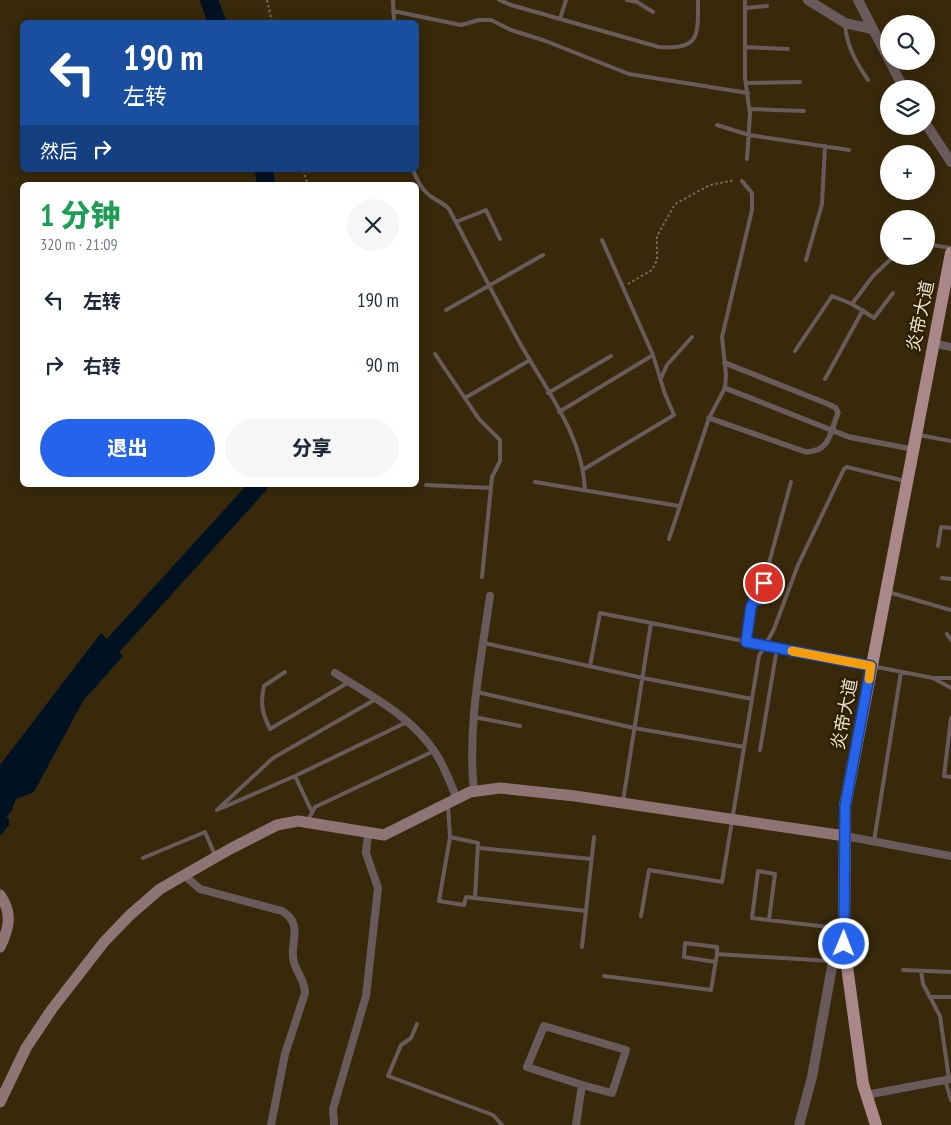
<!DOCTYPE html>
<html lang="zh">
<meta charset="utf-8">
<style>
:root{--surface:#fff;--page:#f6f6f7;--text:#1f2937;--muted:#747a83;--accent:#2563eb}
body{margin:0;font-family:"PT Sans Narrow","Noto Sans SC",sans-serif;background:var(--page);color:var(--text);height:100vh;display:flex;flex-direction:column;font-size:19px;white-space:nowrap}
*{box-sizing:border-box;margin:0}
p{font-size:16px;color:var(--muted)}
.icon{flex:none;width:28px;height:28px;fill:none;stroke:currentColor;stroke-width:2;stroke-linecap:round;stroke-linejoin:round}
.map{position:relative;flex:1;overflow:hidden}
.sheet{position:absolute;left:20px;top:182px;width:399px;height:305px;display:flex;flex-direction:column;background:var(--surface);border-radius:8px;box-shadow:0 2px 12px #0003}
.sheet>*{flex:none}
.hud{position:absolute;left:20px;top:20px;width:399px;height:152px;border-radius:8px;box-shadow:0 2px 12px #0003;background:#1a4fa0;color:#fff;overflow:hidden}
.controls{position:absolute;left:880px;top:15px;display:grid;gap:10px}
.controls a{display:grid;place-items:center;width:55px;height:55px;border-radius:50%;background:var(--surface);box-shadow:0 2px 12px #0003;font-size:25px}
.pin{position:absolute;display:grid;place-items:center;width:42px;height:42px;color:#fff;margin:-21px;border:2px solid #fff;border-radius:50%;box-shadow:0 1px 5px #0007}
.me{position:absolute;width:55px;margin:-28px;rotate:1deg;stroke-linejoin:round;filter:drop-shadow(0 0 4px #0008)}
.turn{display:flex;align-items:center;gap:18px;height:105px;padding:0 20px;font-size:22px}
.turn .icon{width:65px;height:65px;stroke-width:2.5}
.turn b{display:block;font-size:35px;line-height:42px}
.then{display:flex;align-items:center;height:48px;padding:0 20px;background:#0003;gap:10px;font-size:19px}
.round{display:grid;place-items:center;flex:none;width:52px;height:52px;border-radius:26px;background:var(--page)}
.overview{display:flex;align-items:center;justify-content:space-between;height:85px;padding:0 20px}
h1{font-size:30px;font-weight:800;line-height:38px;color:#1e9e55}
.primary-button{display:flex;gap:10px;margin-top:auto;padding:10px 20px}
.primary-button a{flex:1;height:58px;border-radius:30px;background:var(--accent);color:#fff;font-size:20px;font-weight:800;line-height:58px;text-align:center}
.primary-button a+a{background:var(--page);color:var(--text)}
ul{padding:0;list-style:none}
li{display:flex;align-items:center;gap:15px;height:65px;padding:0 20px}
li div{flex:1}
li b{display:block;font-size:19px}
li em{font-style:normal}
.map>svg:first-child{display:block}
</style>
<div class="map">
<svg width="951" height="1125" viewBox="0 0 951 1125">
<rect width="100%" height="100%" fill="#37290a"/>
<path fill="#001222" d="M 101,633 L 123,656 L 83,701 L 34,792 L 16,799 L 11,812 L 6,817 L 9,818 L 9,825 L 0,836 L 0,765 Z"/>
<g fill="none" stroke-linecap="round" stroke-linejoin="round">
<path stroke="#001222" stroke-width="18" d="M 209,0 L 217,22
M 264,170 L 266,185
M 98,662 L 259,485"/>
<path stroke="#776b51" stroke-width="2" stroke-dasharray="2.5 2.5" stroke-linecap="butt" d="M 267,0 L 272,22
M 303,170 L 308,185
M 628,284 L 652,270 L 657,260 L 657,236 L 675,204 L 710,185 L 735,180"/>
<path stroke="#6b5a5b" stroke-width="4" d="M 393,0 L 394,22
M 499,0 L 511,5 L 659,47 C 700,50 698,36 698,0
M 627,0 L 637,2 L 653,12
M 745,0 L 745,78 L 750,114 L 747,159
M 745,8 L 767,6
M 393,11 L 461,25 L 479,20 L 491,20 L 511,30 L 543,40 L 629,74 L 748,93
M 560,19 L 566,0
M 845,25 C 847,47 856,62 868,80
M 745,47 L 788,49
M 746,83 L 800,82
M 750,109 L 804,111
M 717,125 L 749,135 L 849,150
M 413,170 C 417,179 421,189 429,195 C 436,201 443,202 449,209 C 473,254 496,300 521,345 C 547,391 583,436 585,490
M 456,222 L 486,210 L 500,239
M 926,244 L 951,248
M 806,260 L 822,204 L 825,146
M 852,304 L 873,276 L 894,256
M 446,310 L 543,255
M 795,351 L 832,296 L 852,304 L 874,318 L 893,293
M 435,354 L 479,419 L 500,440 L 500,461 L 492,477 L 482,577
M 661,378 L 667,365 L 692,337
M 825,379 L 863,310
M 548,393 L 611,356
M 465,398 L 530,360
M 559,412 L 653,355
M 919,435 L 951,441
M 584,469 L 674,415 L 665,394 L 653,355 L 602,240
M 535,482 L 679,506
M 426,485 L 491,488
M 669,539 L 709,418 L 725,388 L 726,375 L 722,337 L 752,210 L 752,193 L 742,181
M 938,546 L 941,527 L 951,528
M 942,578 L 951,579
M 888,592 L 951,610
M 947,634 L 951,640
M 746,642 L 751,607 L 754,600 L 759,600 L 791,482
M 484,643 L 643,678 L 752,699
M 590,666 L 600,613 L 933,678 L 951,678
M 285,672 L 264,686 C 260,703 262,713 270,729 L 349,682
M 933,678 L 951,688
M 477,692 L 634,728 L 744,747
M 376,699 L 273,758 L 217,810 L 295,776 L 407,722
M 474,717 L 520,726
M 951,718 L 944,776 L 951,777
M 760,750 L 777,648
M 295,776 L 312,812
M 623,801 L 651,623
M 448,805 L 450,837 L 439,901 L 464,905 L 466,897 L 586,911
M 307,822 L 315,807 L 434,751
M 450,837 L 478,843 L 475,898
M 874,841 L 901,672
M 479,848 L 591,859
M 143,858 L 205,832 L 215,855
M 641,916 L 649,870 L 722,882 L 759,656 L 774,629 L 798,565 L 844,469 L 847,467 L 905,481
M 769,920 L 775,874 L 758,871 L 752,918 L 837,928
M 582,947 L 594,837
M 715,962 L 684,957 L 685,943 L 717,947 L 717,954
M 903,970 L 951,972
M 921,971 L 923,984 L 940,1016 L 949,1079
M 604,976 L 711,990 L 717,954 L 831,961
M 931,997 L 951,997
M 417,1024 L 411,1038 L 401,1045 L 388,1076 L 493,1115 L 502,1125
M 945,1080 L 951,1100"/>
<path stroke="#6b5a5b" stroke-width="5.5" d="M 725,388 L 849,437 L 912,449
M 709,418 L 806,452 C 830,452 830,433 838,413 L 836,408 L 828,404 L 725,363"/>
<path stroke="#6b5a5b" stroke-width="8" d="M 932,343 L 951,347
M 335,673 C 368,694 405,713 429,744 C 442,760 449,780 457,799
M 474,792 C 467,727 481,660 490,596
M 845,836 L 951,856
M 185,876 L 200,889 L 282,911 C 288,915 292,918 294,926 C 296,935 292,947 293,957 C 294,971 305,978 305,993 L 285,1054 L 271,1125
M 544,1026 L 626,1050 L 612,1093 L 582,1085 L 527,1067 Z
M 866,1095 L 951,1079
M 334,1125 L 333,1109 L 366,996 L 378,888 L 366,853 L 368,834
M 576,1125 L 582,1085"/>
<path stroke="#6b5a5b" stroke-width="10" d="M 808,0 L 845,23 L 872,29
M 858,0 L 904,89
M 926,124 L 951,162
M 799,1125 L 812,1077 L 840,923"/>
<path stroke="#8f7475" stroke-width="11" d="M 0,895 C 13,913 9,929 0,947
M 0,1102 L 26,1048 L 52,1009 L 104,942 L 130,915 L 160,889 L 230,849 L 277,825 L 298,821 L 384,835 L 470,792 L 500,788 L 575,796 L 845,836"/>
<path stroke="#aa8889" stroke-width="12" d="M 876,1125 L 863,1084 L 844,944 L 845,806 L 951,253"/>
</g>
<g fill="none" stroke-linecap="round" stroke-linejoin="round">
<g stroke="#184099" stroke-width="12">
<path id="route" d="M 764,583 L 759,600 L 754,600 L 751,607 L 746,642 L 871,666 L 845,806 L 844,944"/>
</g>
<use href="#route" stroke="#2563eb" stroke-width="9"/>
<path stroke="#f59e0b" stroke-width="9" d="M 792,651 L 871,666 L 869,679"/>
</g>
<g text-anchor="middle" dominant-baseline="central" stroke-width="4.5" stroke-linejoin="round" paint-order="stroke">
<g font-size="18" fill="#ebe1d0" stroke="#2d1f01">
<text transform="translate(920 316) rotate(-78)">炎帝大道</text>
<text transform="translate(844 714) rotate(-79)">炎帝大道</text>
</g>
</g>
</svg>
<div class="controls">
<a><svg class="icon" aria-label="search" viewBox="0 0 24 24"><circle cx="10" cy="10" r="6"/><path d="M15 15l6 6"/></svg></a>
<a><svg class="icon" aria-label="layers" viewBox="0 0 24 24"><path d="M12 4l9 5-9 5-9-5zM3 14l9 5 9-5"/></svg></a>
<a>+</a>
<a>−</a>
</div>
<div class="pin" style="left:764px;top:583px;background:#d93025"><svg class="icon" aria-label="arrive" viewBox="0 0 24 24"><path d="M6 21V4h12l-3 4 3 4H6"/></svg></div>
<svg class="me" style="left:844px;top:944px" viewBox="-20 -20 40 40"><circle r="17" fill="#2563eb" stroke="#fff" stroke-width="3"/><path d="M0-11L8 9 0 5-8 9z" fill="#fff"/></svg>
<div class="hud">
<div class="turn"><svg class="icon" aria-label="left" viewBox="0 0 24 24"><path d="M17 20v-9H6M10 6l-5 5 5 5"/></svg><div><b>190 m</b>左转</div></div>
<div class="then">然后<svg class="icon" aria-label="right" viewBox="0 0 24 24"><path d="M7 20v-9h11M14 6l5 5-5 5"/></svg></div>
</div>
<section class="sheet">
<div class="overview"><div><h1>1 分钟</h1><p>320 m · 21:09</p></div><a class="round"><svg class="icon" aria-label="close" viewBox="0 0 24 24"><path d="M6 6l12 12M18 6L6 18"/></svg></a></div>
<ul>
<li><svg class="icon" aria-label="left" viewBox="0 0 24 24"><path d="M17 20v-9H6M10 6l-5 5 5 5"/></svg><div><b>左转</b></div><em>190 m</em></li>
<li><svg class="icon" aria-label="right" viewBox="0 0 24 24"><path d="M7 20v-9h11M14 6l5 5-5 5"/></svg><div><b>右转</b></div><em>90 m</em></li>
</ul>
<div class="primary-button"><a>退出</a><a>分享</a></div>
</section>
</div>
